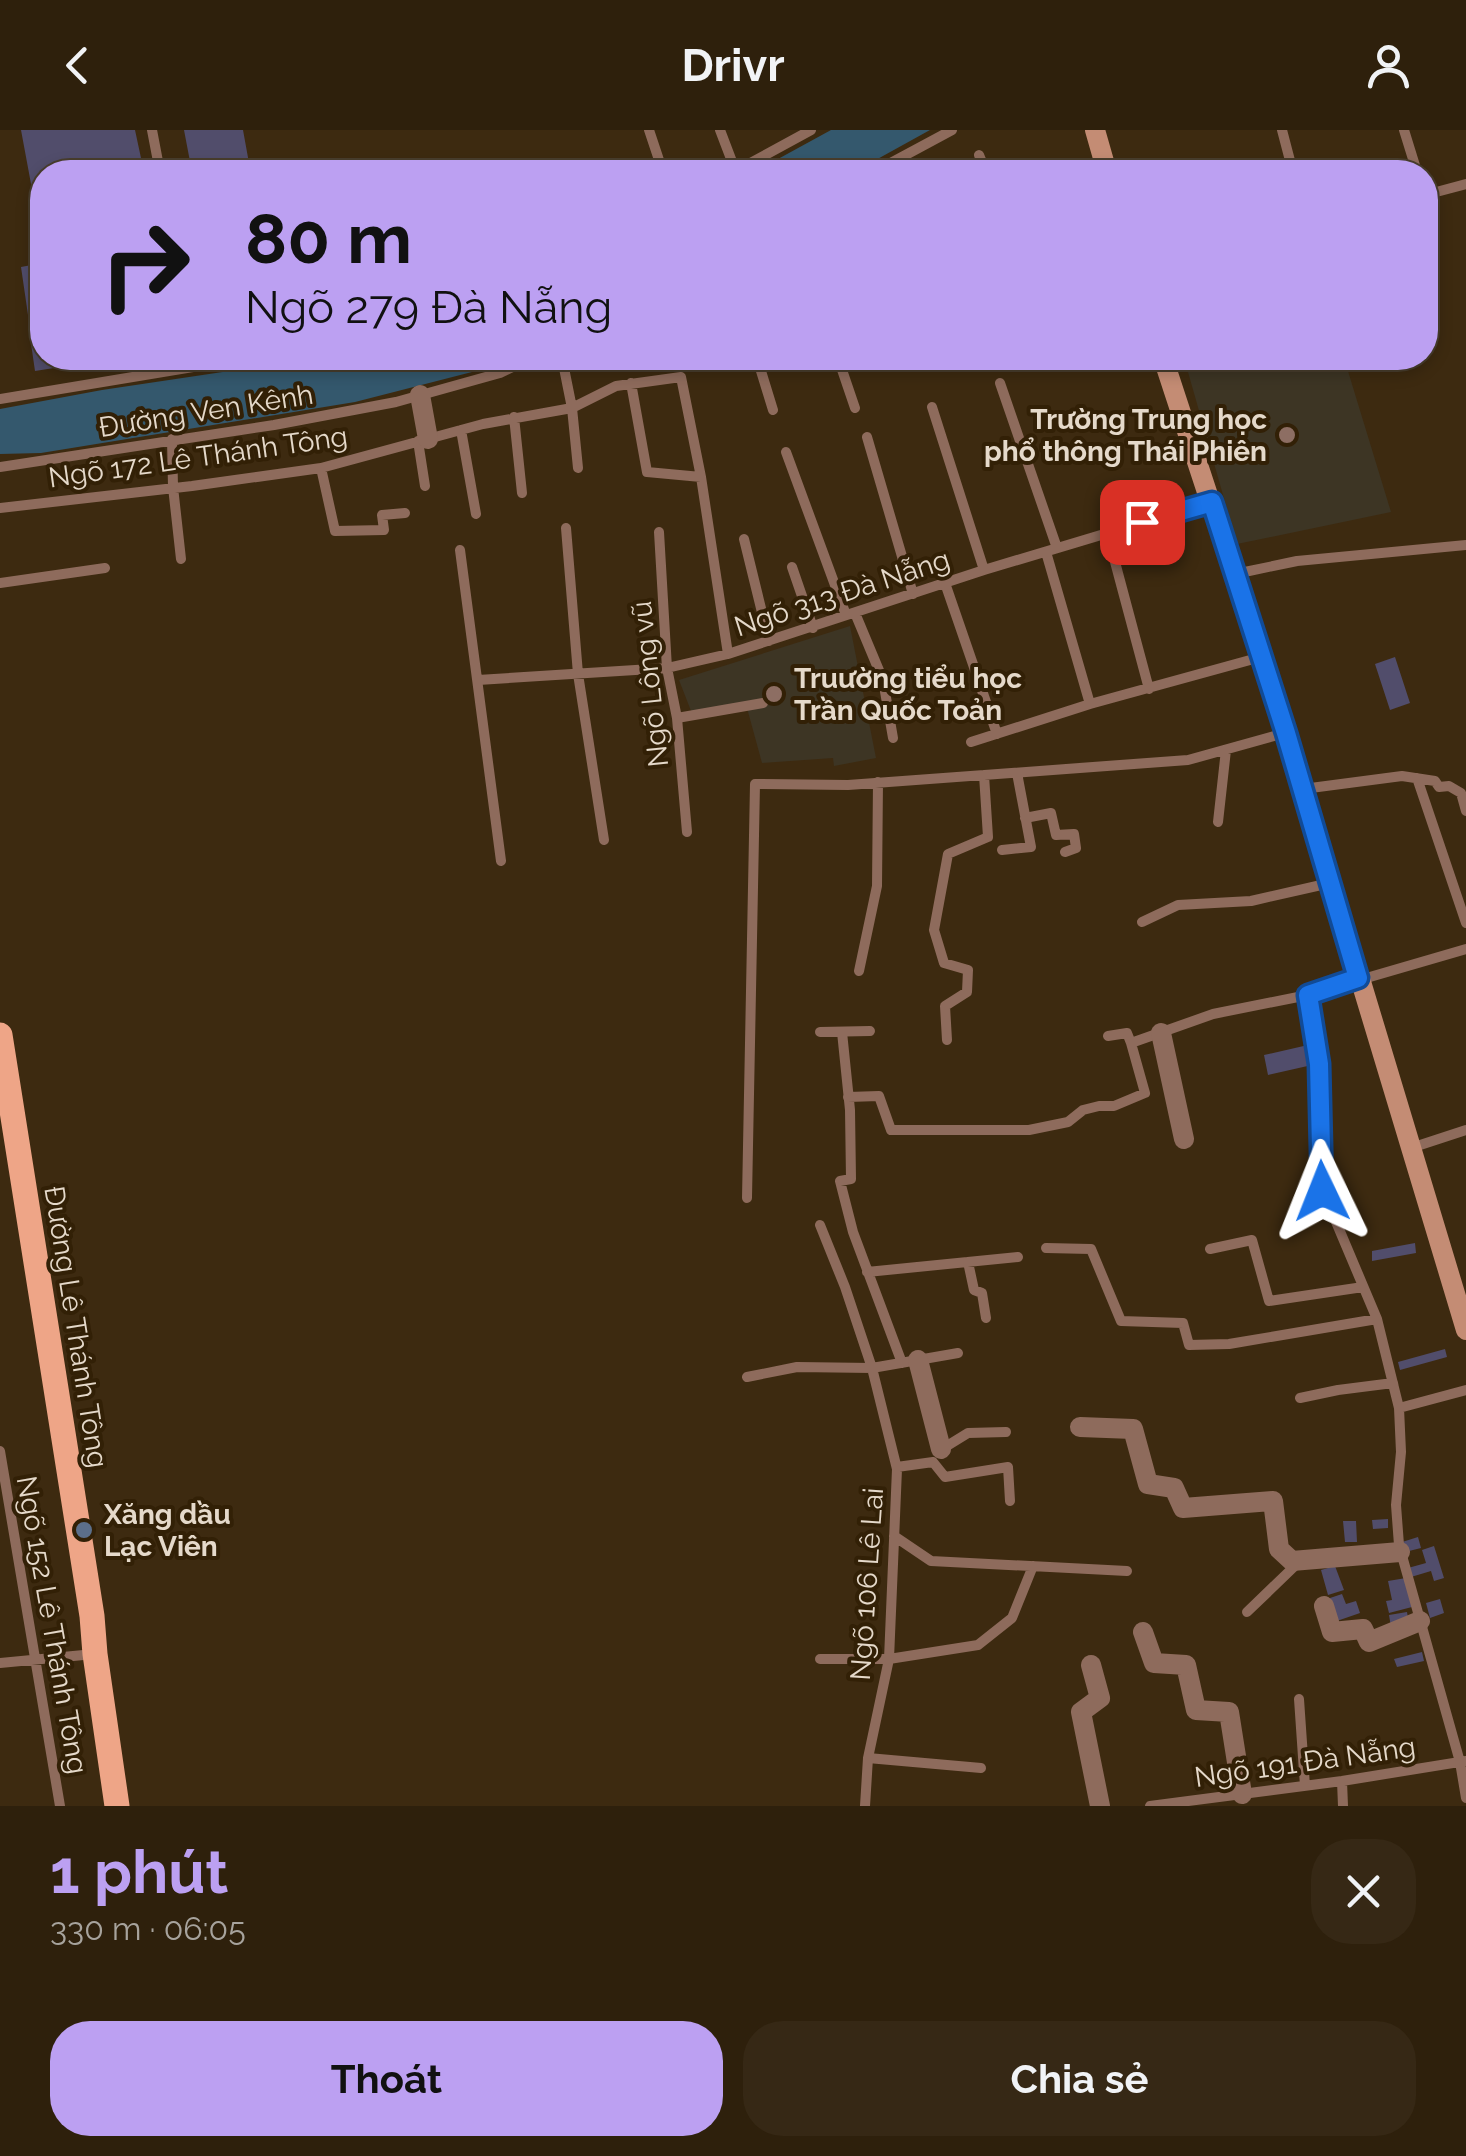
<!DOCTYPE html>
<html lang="vi">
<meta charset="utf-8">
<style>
:root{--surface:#2e200c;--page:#362815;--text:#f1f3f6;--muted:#a7a39d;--line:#493e2d;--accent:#bca0f2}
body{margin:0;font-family:Raleway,sans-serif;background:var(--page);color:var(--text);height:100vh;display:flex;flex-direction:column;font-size:38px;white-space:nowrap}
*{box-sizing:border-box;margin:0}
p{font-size:32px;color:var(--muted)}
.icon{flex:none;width:55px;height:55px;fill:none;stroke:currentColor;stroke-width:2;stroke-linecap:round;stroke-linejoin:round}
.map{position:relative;height:1676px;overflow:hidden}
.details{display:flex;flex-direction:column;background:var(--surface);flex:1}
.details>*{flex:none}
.hud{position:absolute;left:30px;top:30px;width:1408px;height:210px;border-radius:40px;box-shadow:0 5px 15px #0003,0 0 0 2px var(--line);background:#bca0f2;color:#111;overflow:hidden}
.pin{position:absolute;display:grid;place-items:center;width:85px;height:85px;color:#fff;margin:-42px;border-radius:20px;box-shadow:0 5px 15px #0006}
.me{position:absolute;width:110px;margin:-55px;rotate:358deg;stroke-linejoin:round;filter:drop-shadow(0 0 8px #0008)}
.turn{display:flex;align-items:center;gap:35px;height:210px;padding:0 50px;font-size:45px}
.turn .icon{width:130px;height:130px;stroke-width:2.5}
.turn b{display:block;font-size:70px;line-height:85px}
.round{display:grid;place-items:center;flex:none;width:105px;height:105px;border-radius:40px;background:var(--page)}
.summary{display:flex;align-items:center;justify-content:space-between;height:170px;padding:0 50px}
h1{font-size:60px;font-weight:700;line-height:75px;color:var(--accent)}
.cta{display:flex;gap:20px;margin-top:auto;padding:20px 50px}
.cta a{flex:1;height:115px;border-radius:40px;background:var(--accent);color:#111;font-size:40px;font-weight:700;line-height:115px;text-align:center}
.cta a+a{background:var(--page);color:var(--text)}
header{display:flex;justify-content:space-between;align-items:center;height:130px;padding:0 50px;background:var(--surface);font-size:45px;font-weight:700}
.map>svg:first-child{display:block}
</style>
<header><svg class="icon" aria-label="back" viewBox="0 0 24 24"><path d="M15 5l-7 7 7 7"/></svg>Drivr<svg class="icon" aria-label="person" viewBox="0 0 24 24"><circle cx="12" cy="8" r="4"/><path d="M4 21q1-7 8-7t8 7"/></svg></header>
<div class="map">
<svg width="1466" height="1676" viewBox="0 0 1466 1676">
<rect width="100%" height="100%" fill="#3d2a10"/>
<path fill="#3d3524" d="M 1184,228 L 1344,228 L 1391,382 L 1237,414 Z
M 850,496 L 876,628 L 834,636 L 833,628 L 762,633 L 747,578 L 693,586 L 679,550 Z"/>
<path fill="#34586d" d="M 831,0 L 930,0 L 854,42 L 754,42 Z
M 316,228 L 507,228 L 472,242 L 355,272 L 41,323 L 0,324 L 0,279 L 102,260 Z"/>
<path fill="#514d6b" d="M 21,0 L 135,0 L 144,42 L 42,42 L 42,68 L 34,70 Z
M 184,0 L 243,0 L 249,33 L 192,42 Z
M 42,133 L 42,183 L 28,185 L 21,137 Z
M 42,191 L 42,228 L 105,228 L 105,230 L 35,241 L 28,193 Z
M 1395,527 L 1410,573 L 1390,580 L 1375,534 Z
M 1308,915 L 1312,935 L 1268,945 L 1264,925 Z
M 1415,1113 L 1416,1123 L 1372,1131 L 1372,1121 Z
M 1445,1219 L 1447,1227 L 1400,1240 L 1398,1232 Z
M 1388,1389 L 1388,1398 L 1373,1399 L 1372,1390 Z
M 1343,1391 L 1356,1391 L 1357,1412 L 1345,1412 Z
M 1418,1407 L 1421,1418 L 1401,1423 L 1399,1413 Z
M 1434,1416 L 1444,1448 L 1434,1451 L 1431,1441 L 1411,1447 L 1408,1438 L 1426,1433 L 1422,1420 Z
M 1335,1436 L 1344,1460 L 1328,1465 L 1321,1440 Z
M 1406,1448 L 1412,1477 L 1389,1483 L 1386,1471 L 1392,1470 L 1388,1451 Z
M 1342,1464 L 1346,1474 L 1356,1471 L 1360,1483 L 1334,1492 L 1327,1469 Z
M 1440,1469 L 1444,1483 L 1430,1488 L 1426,1473 Z
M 1407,1482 L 1409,1494 L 1391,1497 L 1389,1485 Z
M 1422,1522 L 1424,1531 L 1397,1537 L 1394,1529 Z"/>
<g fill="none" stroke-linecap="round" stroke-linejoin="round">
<path stroke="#8e6b5c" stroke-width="10" d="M 152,0 L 160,42
M 649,0 L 663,42
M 720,0 L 736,42
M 1282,0 L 1293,42
M 1404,0 L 1417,42
M 979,25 L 986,42
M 1347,33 L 1349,42
M 734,42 L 811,0
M 874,42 L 952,0
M 1425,65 L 1466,54
M 562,228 L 572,278 L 578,338
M 757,228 L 773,280
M 838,228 L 855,278
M 995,228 L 997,234
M 586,233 L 603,228
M 631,253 L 647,342 L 701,347
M 1000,253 L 1057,418
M 0,269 L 193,237 L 268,228
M 932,277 L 984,440
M 514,287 L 522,363
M 461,300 L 476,384
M 867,307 L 913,464
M 172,309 L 173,357 L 181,429
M 418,311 L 425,356
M 786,322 L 846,485
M 0,337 L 274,295 L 396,272 L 500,243 L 531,228
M 321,338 L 335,401 L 384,400 L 382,385 L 405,383
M 0,378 L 192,356 L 321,338 L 483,294 L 572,278 L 616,256 L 681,247 L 701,347 L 728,524
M 566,398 L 578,544 L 604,710
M 659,402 L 667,538 L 677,588 L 687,702
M 1107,402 L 1149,559
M 744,409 L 769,511
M 460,420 L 501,731
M 1046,422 L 1090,574
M 792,437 L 813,498
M 1235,444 L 1297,431 L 1466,415
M 0,453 L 105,438
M 945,453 L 997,604
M 855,483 L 883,550 L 893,608
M 478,550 L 667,538 L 728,524 L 984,440 L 1211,372
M 677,588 L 763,573
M 971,612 L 1090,574 L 1261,527
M 1417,648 L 1466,793
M 1303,659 L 1402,646 L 1435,651 L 1439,657 L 1449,656 L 1461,663 L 1466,681
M 1025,688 L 1051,683 L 1056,705 L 1074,704 L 1076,718 L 1065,722
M 1218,692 L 1226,620
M 1002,720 L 1031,717 L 1017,643
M 1142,792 L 1178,775 L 1251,771 L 1330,753
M 859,841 L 877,756 L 878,652
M 1308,865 L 1319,934 L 1323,1061 L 1377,1189 L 1399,1278 L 1401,1322 L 1396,1375 L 1399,1415 L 1460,1632 L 1466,1668
M 820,902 L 870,901
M 842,902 L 850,980 L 851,1049 L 840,1051 L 853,1102 L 902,1233
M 1108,906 L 1127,903 L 1131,913
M 947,910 L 945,876 L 967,862 L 968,840 L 944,833 L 934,800 L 948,724 L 988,707 L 984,645
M 848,967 L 879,966 L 891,1000 L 1029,1000 L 1068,992 L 1083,980 L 1099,976 L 1114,976 L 1145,963 L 1131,913 L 1213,884 L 1308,865 L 1466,819
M 1411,1018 L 1466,1000
M 747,1068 L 755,654 L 848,655 L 1188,630 L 1285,603
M 820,1095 L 845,1157 L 872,1238 L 897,1339 L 889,1529 L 868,1628 L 865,1676
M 1046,1118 L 1091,1119 L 1121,1191 L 1183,1193 L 1189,1215 L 1229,1214 L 1377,1189
M 1210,1119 L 1252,1110 L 1269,1171 L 1363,1157
M 968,1132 L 974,1160 L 982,1163 L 986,1188
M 867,1142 L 1018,1127
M 747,1247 L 797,1237 L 872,1238 L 958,1223
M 1300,1268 L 1338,1260 L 1393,1253 L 1394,1258
M 1399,1278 L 1466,1260
M 942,1319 L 968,1303 L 1006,1302
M 0,1321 L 60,1676
M 933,1332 L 945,1347 L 1008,1337 L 1010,1371
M 897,1337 L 933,1332
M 894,1406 L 931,1431 L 1127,1441
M 1247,1482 L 1300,1431
M 820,1529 L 889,1529 L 978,1515 L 1012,1488 L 1033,1436
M 0,1533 L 94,1524
M 1299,1569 L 1305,1656
M 868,1628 L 981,1638
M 1342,1651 L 1343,1676
M 1150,1676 L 1342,1651 L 1466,1631"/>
<path stroke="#8e6b5c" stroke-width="20" d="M 420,265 L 428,309
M 1161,903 L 1184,1009
M 918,1230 L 941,1319
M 1080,1297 L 1133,1299 L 1148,1354 L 1174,1358 L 1183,1378 L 1273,1371 L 1279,1419 L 1292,1431 L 1400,1422
M 1324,1476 L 1332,1502 L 1363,1499 L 1369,1512 L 1420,1491
M 1143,1502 L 1154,1533 L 1186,1535 L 1196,1580 L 1229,1582 L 1242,1664
M 1091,1535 L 1100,1568 L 1081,1582 L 1100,1676"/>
<path stroke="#c48c74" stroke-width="20" d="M 1095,0 L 1107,42
M 1163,228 L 1286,603 L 1466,1200"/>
<path stroke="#eea587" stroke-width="25" d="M 0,905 L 92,1486 L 95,1524 L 117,1676"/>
</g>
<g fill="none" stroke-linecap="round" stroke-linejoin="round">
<g stroke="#114b97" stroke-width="25">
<path id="route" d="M 1142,392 L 1212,372 L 1286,603 L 1358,848 L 1308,865 L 1319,934 L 1322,1061"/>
</g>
<use href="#route" stroke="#1a73e8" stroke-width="18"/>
</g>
<g fill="#8d6e63" stroke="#322006" stroke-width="4">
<circle cx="1287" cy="305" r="10"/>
<circle cx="774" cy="564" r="10"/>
</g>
<circle fill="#5c6f8a" stroke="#322006" stroke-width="4" cx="84" cy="1400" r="10"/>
<g text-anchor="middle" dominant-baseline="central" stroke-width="8" stroke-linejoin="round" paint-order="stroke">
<g font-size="28" fill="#e5d9ca" stroke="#322006">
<text transform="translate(206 281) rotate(-9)">Đường Ven Kênh</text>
<text transform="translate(198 327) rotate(-8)">Ngõ 172 Lê Thánh Tông</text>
<text transform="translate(842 463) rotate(-18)">Ngõ 313 Đà Nẵng</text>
<text transform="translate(650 554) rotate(-96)">Ngõ Lông vũ</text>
<text transform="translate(76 1197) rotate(81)">Đường Lê Thánh Tông</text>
<text transform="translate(867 1454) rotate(-86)">Ngõ 106 Lê Lai</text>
<text transform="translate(52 1495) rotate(80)">Ngõ 152 Lê Thánh Tông</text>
<text transform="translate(1305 1632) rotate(-8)">Ngõ 191 Đà Nẵng</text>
</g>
<g font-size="28" font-weight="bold" fill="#e5d9ca" stroke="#322006" text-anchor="start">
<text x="1267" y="289" text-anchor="end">Trường Trung học<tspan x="1267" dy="32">phổ thông Thái Phiên</tspan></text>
<text x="794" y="548">Truường tiểu học<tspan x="794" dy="32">Trần Quốc Toản</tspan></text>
<text x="104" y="1384">Xăng dầu<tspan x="104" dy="32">Lạc Viên</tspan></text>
</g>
</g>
</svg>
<div class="pin" style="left:1142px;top:392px;background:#d93025"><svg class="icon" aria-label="arrive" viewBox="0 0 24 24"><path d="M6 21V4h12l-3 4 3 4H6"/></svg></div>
<svg class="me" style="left:1322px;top:1061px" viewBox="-20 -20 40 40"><path d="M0-17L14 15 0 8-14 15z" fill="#1a73e8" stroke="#fff" stroke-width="4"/></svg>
<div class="hud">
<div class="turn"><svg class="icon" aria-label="right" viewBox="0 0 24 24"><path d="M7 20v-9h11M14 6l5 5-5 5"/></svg><div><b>80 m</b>Ngõ 279 Đà Nẵng</div></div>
</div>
</div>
<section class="details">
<div class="summary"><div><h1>1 phút</h1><p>330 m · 06:05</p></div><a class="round"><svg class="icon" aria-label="close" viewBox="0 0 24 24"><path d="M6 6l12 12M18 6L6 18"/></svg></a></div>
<div class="cta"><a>Thoát</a><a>Chia sẻ</a></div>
</section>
